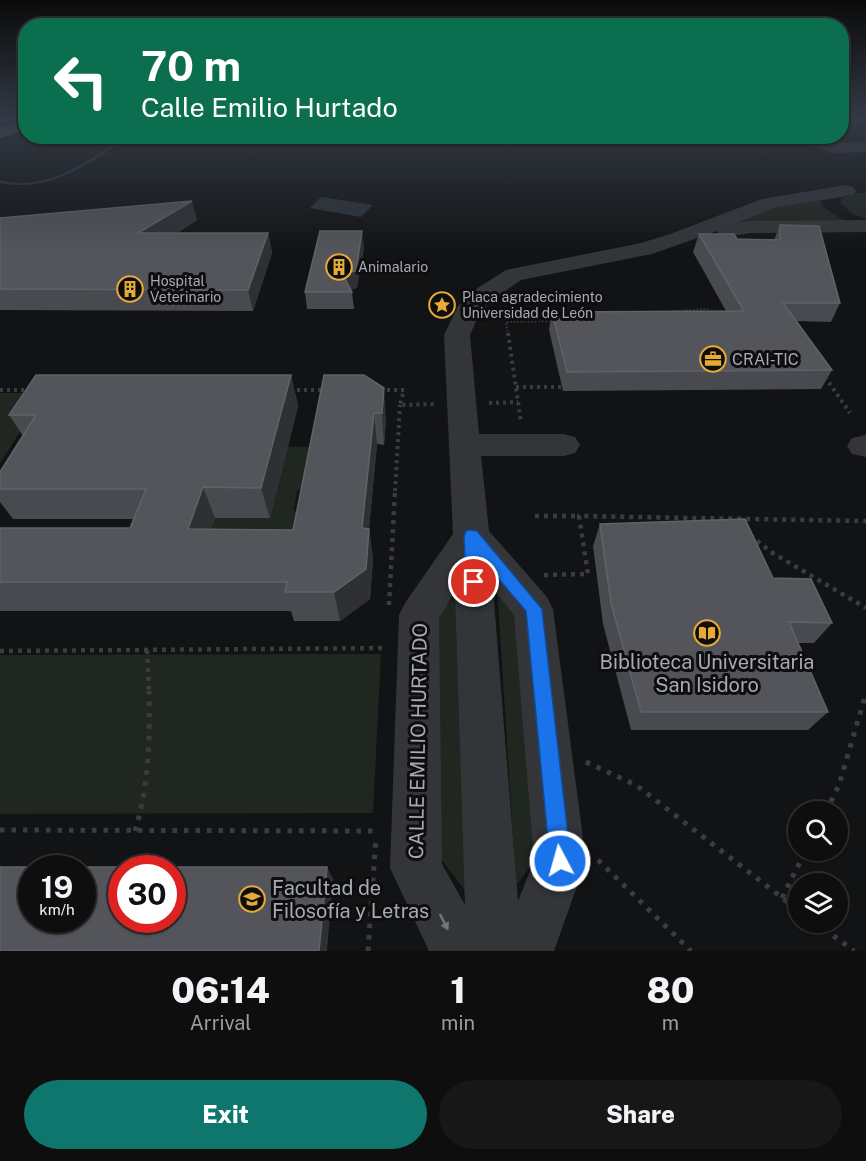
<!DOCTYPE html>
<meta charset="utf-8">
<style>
:root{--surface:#0e0e0f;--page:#171718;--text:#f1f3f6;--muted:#9b9c9e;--line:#2e2e2f;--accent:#0f766e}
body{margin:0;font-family:"Public Sans",sans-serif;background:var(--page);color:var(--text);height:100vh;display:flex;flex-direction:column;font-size:22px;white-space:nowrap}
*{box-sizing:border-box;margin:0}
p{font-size:20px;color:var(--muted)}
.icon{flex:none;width:33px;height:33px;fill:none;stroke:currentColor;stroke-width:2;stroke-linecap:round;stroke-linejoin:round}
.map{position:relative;height:951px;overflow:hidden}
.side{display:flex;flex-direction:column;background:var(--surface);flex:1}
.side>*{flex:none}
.hud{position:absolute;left:18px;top:18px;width:831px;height:126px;border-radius:24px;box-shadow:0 2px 4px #0004,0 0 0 2px var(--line);background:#0b6e4f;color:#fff;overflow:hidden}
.fabs{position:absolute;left:788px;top:801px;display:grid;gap:12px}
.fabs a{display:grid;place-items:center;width:60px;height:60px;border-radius:50%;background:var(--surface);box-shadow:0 2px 4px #0004,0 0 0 2px var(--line);font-size:30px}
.speed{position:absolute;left:18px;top:855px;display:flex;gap:12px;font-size:30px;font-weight:700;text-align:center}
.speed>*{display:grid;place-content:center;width:78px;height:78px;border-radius:50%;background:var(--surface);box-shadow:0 2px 4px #0004,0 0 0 2px var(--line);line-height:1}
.speed small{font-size:15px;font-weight:400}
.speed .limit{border:9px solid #d22;background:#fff;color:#111}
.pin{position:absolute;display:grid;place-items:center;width:51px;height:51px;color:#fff;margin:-26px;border:3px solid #fff;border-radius:50%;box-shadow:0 2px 6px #0007}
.me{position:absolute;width:66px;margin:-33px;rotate:354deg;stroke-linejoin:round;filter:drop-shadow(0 0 4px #0008)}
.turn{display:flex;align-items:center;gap:21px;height:126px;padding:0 24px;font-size:27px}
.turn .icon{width:78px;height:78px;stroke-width:2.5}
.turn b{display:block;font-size:42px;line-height:51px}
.eta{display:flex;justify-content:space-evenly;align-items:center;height:102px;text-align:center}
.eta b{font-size:36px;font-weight:800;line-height:42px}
.primary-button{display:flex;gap:12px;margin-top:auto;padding:12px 24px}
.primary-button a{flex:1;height:69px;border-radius:36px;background:var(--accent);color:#fff;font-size:24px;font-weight:800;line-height:69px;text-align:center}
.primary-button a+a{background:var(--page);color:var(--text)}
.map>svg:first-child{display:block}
</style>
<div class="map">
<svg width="866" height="951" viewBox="0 0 866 951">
<rect width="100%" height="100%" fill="#121314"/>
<path fill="#1f2720" d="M 853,193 L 866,193 L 866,219 L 853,214 L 841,204 L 841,199 Z
M 820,199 L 823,207 L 846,222 L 764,221 L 728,224 L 765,208 Z
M 0,393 L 45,393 L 0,463 Z
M 241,446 L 322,447 L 316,478 L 297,491 L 294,510 L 308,517 L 300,560 L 202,559 L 215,518 L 270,518 L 279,481 Z
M 497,584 L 525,614 L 546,845 L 516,886 Z
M 462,588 L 467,893 L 434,850 L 435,618 Z
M 381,654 L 373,813 L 0,814 L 0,655 Z"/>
<path fill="#2c3339" d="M 322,196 L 322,197 L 373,205 L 361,217 L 310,208 Z"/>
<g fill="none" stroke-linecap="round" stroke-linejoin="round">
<path fill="#2c3339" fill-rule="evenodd" d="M 125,136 L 130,136 C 97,159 60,186 19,185 C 13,185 6,184 0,183 L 0,181 C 6,181 13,183 19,183 C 59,184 93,157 125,136 Z"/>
<path stroke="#3a3c40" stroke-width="2" stroke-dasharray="1.5 2" stroke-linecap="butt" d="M 658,312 L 707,309 L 715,314
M 508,335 L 506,322 L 554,321"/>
<path stroke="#3a3c40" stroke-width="4" stroke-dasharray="3 4" stroke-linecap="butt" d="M 508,333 L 521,422
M 825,377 L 850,413
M 516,387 L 562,387
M 0,390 L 31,390
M 290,390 L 325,390
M 380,390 L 404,390 L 400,405 L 437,404
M 489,403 L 518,402
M 395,491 L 400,405"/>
<path stroke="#3a3c40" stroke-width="4.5" stroke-dasharray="4 5" stroke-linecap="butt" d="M 535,516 L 579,516
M 750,535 L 771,552 L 866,608
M 544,575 L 588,574 L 579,516 L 866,521
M 389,605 L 395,490
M 147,650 L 149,692
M 0,651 L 386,648"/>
<path stroke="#3a3c40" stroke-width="5" stroke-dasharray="4.5 7" stroke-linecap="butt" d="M 586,762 L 636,785 L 798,910
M 826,812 L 839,785 L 866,693
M 0,830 L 377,831
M 135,831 C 149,785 150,739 149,691
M 598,860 L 691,951
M 782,898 L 806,850
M 815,922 L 854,951
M 368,951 L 376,837"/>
<path fill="#343539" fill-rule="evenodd" d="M 842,119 L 852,119 L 848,129 L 842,131 Z
M 753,136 L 817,136 L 842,143 L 866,142 L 866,152 L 834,153 L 808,145 L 761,141 Z
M 846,185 L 853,187 L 856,191 L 853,195 L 773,208 L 737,223 L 750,221 L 866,220 L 866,232 L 750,233 L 727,237 L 720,235 L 717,231 L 652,254 L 521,280 L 491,301 L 479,314 L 470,335 L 479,434 L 564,434 L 575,437 L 580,445 L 575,453 L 564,456 L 481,456 L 489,531 L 547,597 L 553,609 L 586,861 L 554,951 L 429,951 L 390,868 L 399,615 L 405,603 L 453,534 L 444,335 L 458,306 L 473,291 L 506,270 L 641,243 L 670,234 L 762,199 ZM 493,589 L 514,615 L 534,861 L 518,901 ZM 455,592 L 465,905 L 442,864 L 439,618 Z
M 866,435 L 866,457 L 852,454 L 847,446 L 852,438 Z"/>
<path fill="#606369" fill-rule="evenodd" d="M 26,120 L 26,130 L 0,138 L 0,128 Z"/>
</g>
<path fill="#494a4f" d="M 0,218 L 197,220 L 177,233 L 268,233 L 272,253 L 253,311 L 0,310 Z
M 780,225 L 840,303 L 831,322 L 796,321 L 832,370 L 821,389 L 563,391 L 549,330 L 552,312 L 726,311 L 693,252 L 699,234 L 737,239 L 774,240 Z
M 364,247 L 357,288 L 350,289 L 352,292 L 354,309 L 307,309 L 305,292 Z
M 291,375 L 298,406 L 270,518 L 215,518 L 211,529 L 293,530 L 364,375 L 386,419 L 384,445 L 377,444 L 369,528 L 373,559 L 370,599 L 340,621 L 294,621 L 291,611 L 0,611 L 0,528 L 130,528 L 133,519 L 13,519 L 0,502 L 0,472 L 23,436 L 9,415 Z
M 600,524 L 773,578 L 832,623 L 814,643 L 798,643 L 828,712 L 808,730 L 631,730 L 603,624 L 593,546 Z"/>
<path fill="#2f3033" d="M 192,201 L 197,220 L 145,253 L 138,233 Z
M 362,231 L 364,247 L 357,288 L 344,290 L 342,273 Z
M 268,233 L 272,253 L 253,311 L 248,290 Z
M 291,375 L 298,406 L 270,518 L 261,488 Z
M 384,388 L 386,419 L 384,445 L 382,413 Z
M 374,413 L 377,444 L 366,559 L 362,528 Z
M 203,487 L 215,518 L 202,559 L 188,529 Z
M 369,529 L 373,559 L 370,599 L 340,621 L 334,592 Z
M 327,867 L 333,879 L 327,951 L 319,951 Z"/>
<path fill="#53555a" stroke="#606268" stroke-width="1.5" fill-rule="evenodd" d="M 192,201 L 138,233 L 268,233 L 248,290 L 0,289 L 0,218 Z
M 780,225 L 819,226 L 840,303 L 783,303 L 832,370 L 567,372 L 552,312 L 744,311 L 699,234 L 734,234 L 737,239 L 780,240 Z
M 320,231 L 362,231 L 356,271 L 342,273 L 352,292 L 305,292 Z
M 36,375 L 291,375 L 261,488 L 203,487 L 188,529 L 293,530 L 324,375 L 364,375 L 384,388 L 382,413 L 374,413 L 362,528 L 369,529 L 366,569 L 334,592 L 285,592 L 287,582 L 0,582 L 0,528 L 130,528 L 146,489 L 0,489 L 0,472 L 36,415 L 9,415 Z
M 745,519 L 773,578 L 811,579 L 832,623 L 789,622 L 828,712 L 641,712 L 611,603 L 600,524 Z
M 0,867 L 327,867 L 319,951 L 0,951 ZM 32,868 L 82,868 L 82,920 L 32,920 ZM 122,868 L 172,868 L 172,920 L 122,920 Z"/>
<defs><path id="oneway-solid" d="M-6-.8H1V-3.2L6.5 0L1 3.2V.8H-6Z" transform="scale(1.5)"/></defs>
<use fill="#72757d" href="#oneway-solid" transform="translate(444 922) rotate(63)"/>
<linearGradient id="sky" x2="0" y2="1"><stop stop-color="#0a0a0b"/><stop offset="0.47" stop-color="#333945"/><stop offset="1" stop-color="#333945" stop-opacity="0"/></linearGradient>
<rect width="866" height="252" fill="url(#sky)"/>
<path fill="#1a73e8" stroke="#114b97" stroke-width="1.5" d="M 471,530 L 477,531 L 542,609 L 571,861 L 568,869 L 560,872 L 553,869 L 550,861 L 526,611 L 480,557 L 482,582 L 480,587 L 474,589 L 468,587 L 466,582 L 464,536 L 466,531 Z"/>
<defs>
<g id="building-ring" transform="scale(1.35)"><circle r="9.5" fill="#0e0e0f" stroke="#e7aa37" stroke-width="1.5"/><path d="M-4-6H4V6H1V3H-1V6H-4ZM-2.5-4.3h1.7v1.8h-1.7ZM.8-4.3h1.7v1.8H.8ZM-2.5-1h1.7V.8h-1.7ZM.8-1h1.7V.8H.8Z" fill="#e7aa37"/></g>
<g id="sight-ring" transform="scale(1.35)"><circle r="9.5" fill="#0e0e0f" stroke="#e7aa37" stroke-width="1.5"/><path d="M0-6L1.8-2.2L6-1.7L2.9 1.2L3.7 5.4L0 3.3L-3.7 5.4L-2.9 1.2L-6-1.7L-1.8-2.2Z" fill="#e7aa37"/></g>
<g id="office-ring" transform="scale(1.35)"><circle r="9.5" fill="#0e0e0f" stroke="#e7aa37" stroke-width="1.5"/><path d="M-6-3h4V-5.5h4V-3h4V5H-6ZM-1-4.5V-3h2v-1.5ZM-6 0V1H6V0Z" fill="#e7aa37"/></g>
<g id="library-ring" transform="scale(1.35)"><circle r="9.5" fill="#0e0e0f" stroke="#e7aa37" stroke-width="1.5"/><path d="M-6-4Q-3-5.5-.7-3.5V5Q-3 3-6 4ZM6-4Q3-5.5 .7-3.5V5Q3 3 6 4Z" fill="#e7aa37"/></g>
<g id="university-ring" transform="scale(1.35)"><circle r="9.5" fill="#0e0e0f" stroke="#e7aa37" stroke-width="1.5"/><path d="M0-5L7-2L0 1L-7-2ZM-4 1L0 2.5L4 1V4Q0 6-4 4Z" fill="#e7aa37"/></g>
</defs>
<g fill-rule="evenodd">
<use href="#building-ring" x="339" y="267"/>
<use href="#building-ring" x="130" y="289"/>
<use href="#sight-ring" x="442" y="305"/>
<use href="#office-ring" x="713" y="359"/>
<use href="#library-ring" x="707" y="633"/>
<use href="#university-ring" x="252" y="899"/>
</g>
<g text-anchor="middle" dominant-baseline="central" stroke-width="6" stroke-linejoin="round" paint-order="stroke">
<g font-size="14" fill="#a5aab4" stroke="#0e0e0f" text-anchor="start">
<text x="358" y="267">Animalario</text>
<text x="150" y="281">Hospital<tspan x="150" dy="16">Veterinario</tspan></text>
<text x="462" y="297">Placa agradecimiento<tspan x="462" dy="16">Universidad de León</tspan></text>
</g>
<g font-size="16" fill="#a5aab4" stroke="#0e0e0f" text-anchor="start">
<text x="732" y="359">CRAI-TIC</text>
</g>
<g font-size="20" fill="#a5aab4" stroke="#0e0e0f">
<text x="707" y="662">Biblioteca Universitaria<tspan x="707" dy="23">San Isidoro</tspan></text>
<text x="272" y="888" text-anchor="start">Facultad de<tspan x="272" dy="23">Filosofía y Letras</tspan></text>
</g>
<g font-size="20" fill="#a5aab4" stroke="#0e0e0f">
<text transform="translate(418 741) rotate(-89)">CALLE EMILIO HURTADO</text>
</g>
</g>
</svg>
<div class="fabs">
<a><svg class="icon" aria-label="search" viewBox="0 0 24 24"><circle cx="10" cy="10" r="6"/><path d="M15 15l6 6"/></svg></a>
<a><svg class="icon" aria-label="layers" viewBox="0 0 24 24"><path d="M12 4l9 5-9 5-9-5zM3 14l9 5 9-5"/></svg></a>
</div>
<div class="speed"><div>19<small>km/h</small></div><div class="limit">30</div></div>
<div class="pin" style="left:474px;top:582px;background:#d93025"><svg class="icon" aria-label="arrive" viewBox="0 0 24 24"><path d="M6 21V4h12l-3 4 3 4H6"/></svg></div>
<svg class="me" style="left:560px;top:861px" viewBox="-20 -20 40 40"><circle r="17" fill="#1a73e8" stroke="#fff" stroke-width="3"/><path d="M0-11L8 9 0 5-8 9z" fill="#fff"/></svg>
<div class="hud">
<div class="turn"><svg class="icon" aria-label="left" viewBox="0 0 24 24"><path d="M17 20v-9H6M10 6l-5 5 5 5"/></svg><div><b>70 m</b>Calle Emilio Hurtado</div></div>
</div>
</div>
<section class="side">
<div class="eta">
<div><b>06:14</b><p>Arrival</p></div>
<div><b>1</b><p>min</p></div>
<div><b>80</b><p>m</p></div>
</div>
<div class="primary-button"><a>Exit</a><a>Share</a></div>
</section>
